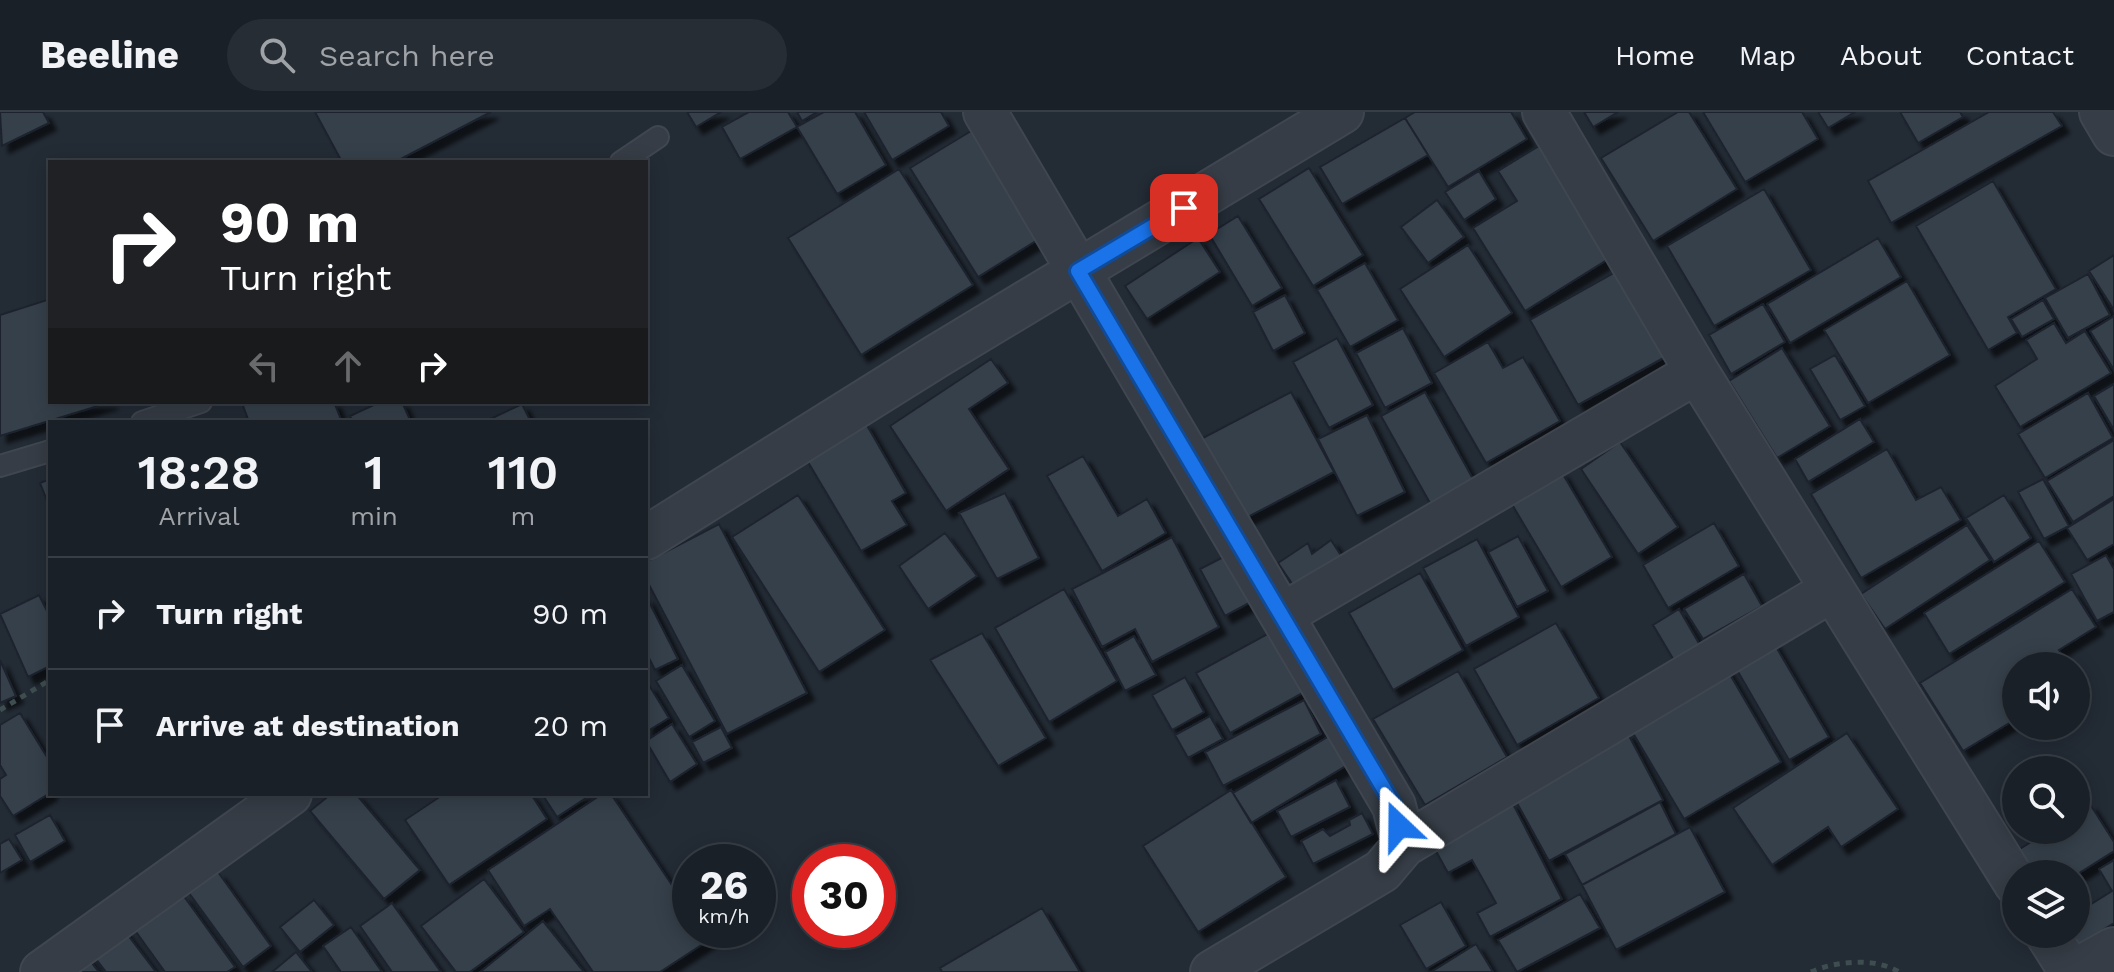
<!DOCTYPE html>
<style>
:root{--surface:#1a2028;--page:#272d34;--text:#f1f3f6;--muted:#9fa3a8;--line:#383e45}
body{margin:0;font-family:"Work Sans",sans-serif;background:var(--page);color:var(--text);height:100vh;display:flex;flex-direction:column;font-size:30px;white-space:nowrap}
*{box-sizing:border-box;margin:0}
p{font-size:26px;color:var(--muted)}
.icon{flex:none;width:44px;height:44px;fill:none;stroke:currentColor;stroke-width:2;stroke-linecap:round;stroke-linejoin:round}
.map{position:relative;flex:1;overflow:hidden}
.panel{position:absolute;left:48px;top:308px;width:600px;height:376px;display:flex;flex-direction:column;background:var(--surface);border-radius:0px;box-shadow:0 4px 20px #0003,0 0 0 2px var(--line)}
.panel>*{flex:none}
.banner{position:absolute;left:48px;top:48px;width:600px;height:244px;border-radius:0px;box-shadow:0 4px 20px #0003,0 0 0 2px var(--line);background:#202124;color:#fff;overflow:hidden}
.tools{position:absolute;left:2002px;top:540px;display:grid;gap:16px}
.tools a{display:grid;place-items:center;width:88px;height:88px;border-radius:50%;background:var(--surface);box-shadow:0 4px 20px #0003,0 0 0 2px var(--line);font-size:40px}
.speed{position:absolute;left:672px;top:732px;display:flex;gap:16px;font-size:40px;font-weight:700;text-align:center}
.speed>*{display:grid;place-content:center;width:104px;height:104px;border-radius:50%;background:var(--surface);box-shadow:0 4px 20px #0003,0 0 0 2px var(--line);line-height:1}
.speed small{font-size:20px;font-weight:400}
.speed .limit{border:12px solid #d22;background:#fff;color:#111}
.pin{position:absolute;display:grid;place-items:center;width:68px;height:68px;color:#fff;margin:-34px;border-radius:16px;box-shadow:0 4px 12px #0006}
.me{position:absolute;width:88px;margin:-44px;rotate:337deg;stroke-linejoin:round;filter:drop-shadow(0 0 6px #0008)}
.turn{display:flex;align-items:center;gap:28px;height:168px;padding:0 40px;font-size:36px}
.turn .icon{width:104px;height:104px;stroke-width:2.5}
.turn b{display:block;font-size:56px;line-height:68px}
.lanes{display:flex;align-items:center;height:76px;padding:0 40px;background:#0003;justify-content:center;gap:40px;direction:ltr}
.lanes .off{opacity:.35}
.eta{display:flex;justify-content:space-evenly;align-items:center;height:136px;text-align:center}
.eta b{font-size:48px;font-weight:600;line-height:56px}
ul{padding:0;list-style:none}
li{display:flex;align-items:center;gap:24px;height:112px;padding:0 40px;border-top:2px solid var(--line)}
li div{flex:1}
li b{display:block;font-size:30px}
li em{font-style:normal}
header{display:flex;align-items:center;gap:48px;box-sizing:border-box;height:112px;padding:0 40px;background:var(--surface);border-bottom:2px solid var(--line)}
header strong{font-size:38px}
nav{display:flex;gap:44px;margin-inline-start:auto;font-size:28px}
.search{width:560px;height:72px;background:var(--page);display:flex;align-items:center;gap:20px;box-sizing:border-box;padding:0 28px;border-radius:44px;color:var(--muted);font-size:30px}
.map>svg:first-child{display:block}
</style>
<header>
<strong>Beeline</strong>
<div class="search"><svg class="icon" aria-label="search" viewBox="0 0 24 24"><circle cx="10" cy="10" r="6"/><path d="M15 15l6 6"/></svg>Search here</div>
<nav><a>Home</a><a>Map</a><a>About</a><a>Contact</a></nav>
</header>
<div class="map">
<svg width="2114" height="860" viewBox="0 0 2114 860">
<defs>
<filter id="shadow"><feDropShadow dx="7" dy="7" stdDeviation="2" flood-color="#0009"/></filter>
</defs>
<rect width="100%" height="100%" fill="#232b35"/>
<path fill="#363f4c" stroke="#1e242d" stroke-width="2" filter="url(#shadow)" d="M 0,0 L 43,0 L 49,11 L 2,34 Z
M 315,0 L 491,0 L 395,50 L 342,50 Z
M 687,0 L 721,0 L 696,15 Z
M 749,0 L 788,0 L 797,15 L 740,47 L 722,15 Z
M 797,0 L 817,0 L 802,9 Z
M 824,0 L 855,0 L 886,53 L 837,82 L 797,15 Z
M 864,0 L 941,0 L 949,14 L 892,48 Z
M 1415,0 L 1511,0 L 1527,27 L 1448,75 L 1405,6 Z
M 1584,0 L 1618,0 L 1593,15 Z
M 1678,0 L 1689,0 L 1737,77 L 1653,129 L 1601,46 Z
M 1703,0 L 1802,0 L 1818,27 L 1745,70 Z
M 1818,0 L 1855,0 L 1828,16 Z
M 1900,0 L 1960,0 L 1963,5 L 1918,31 Z
M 1989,0 L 2053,0 L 2062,14 L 1891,111 L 1868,69 Z
M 1405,6 L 1428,43 L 1342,92 L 1320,55 Z
M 971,19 L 1039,127 L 978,165 L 910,56 Z
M 1539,34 L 1610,146 L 1525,199 L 1473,116 L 1517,89 L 1498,59 Z
M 1309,56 L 1363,143 L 1313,174 L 1259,87 Z
M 899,57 L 973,173 L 861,243 L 788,126 Z
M 1479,59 L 1496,87 L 1464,108 L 1445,80 Z
M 1993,69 L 2056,177 L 2008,205 L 2017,221 L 1988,238 L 1916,114 Z
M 1764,77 L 1811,158 L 1714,214 L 1667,134 Z
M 1437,88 L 1464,125 L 1428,151 L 1401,115 Z
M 1238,104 L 1282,176 L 1252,194 L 1209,122 Z
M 1198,126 L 1220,160 L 1147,207 L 1125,174 Z
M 1878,126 L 1901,165 L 1790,231 L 1767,192 Z
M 1468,133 L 1512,201 L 1444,245 L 1400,177 Z
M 2114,143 L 2114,198 L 2089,159 Z
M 1365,151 L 1398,208 L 1350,235 L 1317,178 Z
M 1621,157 L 1669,243 L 1578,293 L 1530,208 Z
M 2088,162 L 2110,203 L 2068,226 L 2045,186 Z
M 1907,169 L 1950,243 L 1868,291 L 1824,218 Z
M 1285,183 L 1305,221 L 1273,239 L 1253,200 Z
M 50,187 L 50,290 L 111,290 L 0,324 L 0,203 Z
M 2043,188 L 2054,207 L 2022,225 L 2011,207 Z
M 1763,192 L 1785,230 L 1731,262 L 1709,223 Z
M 2114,204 L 2114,258 L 2090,219 Z
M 2054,211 L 2066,231 L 2085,219 L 2111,261 L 2020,315 L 1995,274 L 2037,247 L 2026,228 Z
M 1403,216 L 1432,271 L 1385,296 L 1356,241 Z
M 1337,226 L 1373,293 L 1329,316 L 1293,250 Z
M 1488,230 L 1503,256 L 1523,245 L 1560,309 L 1486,351 L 1434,261 Z
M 1782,236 L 1830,314 L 1777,346 L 1729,269 Z
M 1835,243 L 1865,294 L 1840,308 L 1810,257 Z
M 991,247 L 1008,271 L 969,297 L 1009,357 L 946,399 L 890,314 Z
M 2114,272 L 2114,318 L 2094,284 Z
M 1291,280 L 1334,360 L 1242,408 L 1199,328 Z
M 1425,280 L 1473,367 L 1430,391 L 1381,304 Z
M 2088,281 L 2113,326 L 2045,366 L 2018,322 Z
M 334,290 L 342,310 L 249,310 L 242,291 Z
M 380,290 L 402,290 L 411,310 L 353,310 L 350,304 Z
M 522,292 L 531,310 L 484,310 Z
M 1367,303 L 1405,380 L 1357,404 L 1318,327 Z
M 1860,307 L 1874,330 L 1808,370 L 1795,347 Z
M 865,310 L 906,381 L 892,389 L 907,413 L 861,439 L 805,345 Z
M 2114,328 L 2114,384 L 2073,410 L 2047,369 Z
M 1620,330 L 1678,415 L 1638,442 L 1581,357 Z
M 1887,337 L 1916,388 L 1941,375 L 1961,408 L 1861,466 L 1811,382 Z
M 1083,344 L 1118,404 L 1147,387 L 1166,421 L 1102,459 L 1047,364 Z
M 1561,359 L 1612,445 L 1561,475 L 1510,389 Z
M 50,367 L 50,396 L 40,371 Z
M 2043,367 L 2069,414 L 2044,427 L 2018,380 Z
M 1005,381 L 1039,446 L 997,467 L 959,401 Z
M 798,383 L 885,518 L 819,560 L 732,425 Z
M 2004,383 L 2031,426 L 1994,450 L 1966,406 Z
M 2114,387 L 2114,432 L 2087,448 L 2067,416 Z
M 1714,411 L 1739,454 L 1668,496 L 1643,453 Z
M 719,412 L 807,581 L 727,622 L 646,467 L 646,450 Z
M 1967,413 L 1990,448 L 1885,517 L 1861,482 Z
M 945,421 L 977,464 L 928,497 L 899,454 Z
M 1518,424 L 1548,479 L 1517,495 L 1488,440 Z
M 1172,425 L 1219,515 L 1152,550 L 1135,517 L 1102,535 L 1072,477 Z
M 1477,427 L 1519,505 L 1466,534 L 1423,456 Z
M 1331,428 L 1342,445 L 1295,476 L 1278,451 L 1308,431 L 1312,442 Z
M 2039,429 L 2065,470 L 1949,542 L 1924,501 Z
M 1239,437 L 1264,483 L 1225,504 L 1200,457 Z
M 2106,443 L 2114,457 L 2114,500 L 2097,509 L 2071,462 Z
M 1420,461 L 1463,538 L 1393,578 L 1349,501 Z
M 1744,462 L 1762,494 L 1703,527 L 1684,497 Z
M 1064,477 L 1117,569 L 1049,610 L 995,516 Z
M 2072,477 L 2096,515 L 2059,538 L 2069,554 L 2016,554 L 2016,607 L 1963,639 L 1920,571 Z
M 39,483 L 50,505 L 50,554 L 28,565 L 0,502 Z
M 646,484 L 678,547 L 655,558 L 646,540 Z
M 1679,497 L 1701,535 L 1675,550 L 1653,513 Z
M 1556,511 L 1599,586 L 1517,633 L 1474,557 Z
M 1271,520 L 1304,580 L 1230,621 L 1196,561 Z
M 982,521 L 1046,626 L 998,654 L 930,548 Z
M 1134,524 L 1156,563 L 1125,579 L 1105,540 Z
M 1772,528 L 1829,625 L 1789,648 L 1733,551 Z
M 0,548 L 16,584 L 0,591 Z
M 682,553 L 715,609 L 689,625 L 656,569 Z
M 1725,554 L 1781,650 L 1684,707 L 1627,611 Z
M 1458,559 L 1507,645 L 1425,693 L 1373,607 Z
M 1185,565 L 1204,600 L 1172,618 L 1152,583 Z
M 649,573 L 669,606 L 646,620 L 646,575 Z
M 1304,588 L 1321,622 L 1223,674 L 1205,640 Z
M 20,601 L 50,650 L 50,681 L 13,704 L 0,684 L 0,667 L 6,663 L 0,653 L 0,613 Z
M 1210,604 L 1223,627 L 1188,646 L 1175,623 Z
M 672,612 L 697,652 L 670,670 L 646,629 Z
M 721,615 L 732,636 L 703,651 L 692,630 Z
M 1627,620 L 1663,688 L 1549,749 L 1512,682 Z
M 1847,621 L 1898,697 L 1841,735 L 1828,715 L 1772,753 L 1733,696 Z
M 1331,623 L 1349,652 L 1251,711 L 1233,681 Z
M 1336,668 L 1350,695 L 1291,725 L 1277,699 Z
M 1231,678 L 1286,765 L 1198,820 L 1143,734 Z
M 331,682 L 356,682 L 420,758 L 384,787 L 310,699 Z
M 444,682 L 531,682 L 547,707 L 449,773 L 405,708 Z
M 542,682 L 592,682 L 557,705 Z
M 602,682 L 611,682 L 690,800 L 690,818 L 702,818 L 709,828 L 660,860 L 593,860 L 550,797 L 524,814 L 488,758 Z
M 1512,690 L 1562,787 L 1490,825 L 1477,801 L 1496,791 L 1472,748 L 1448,761 L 1431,730 Z
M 1660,690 L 1676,722 L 1582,773 L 1565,742 Z
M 2090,692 L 2114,730 L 2114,739 L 2076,763 L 2018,762 L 2007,745 L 2050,718 L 2076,718 L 2076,701 Z
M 1362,701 L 1373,722 L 1313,752 L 1301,729 L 1323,717 L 1330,724 L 1350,713 L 1349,708 Z
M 50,703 L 65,729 L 30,750 L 15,723 Z
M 1690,715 L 1725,780 L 1616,838 L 1582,773 Z
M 9,727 L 22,748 L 0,761 L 0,732 Z
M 2114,748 L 2114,811 L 2069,839 L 2058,822 L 2076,822 L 2076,792 L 2080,799 L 2112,779 L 2099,757 Z
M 218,760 L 271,834 L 243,855 L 189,781 Z
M 484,767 L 524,820 L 470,860 L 456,860 L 421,814 Z
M 1580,782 L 1600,816 L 1517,860 L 1498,828 Z
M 183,783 L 235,855 L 227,860 L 165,860 L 134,817 Z
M 314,788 L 334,813 L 300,840 L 280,815 Z
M 1441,790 L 1466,834 L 1426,857 L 1400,813 Z
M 392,791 L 441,860 L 392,860 L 360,814 Z
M 1042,796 L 1080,860 L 942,860 L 940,856 Z
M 543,809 L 584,860 L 480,860 Z
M 121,814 L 156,860 L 106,860 L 89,838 Z
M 351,815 L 382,860 L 341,860 L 323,834 Z
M 1476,832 L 1493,860 L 1431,860 Z
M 83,840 L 99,860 L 57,860 Z
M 296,840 L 312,860 L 272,860 Z"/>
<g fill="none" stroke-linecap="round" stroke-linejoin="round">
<g stroke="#40464f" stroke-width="24">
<path id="service" d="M 621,50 L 658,25
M 142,310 L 201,290
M 0,354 L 50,339"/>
</g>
<g stroke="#40464f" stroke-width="46">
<path id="minor" d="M 985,0 L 1394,694 L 1404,733 L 1382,759 L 1212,860
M 1544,0 L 1697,260 L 2016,772
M 2101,0 L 2114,22
M 646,426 L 937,244 L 1342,0
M 1282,503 L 1697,260
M 1404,733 L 1832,478
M 2047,822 L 2071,860
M 42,860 L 290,682"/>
</g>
<g stroke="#40464f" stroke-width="48">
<path id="tertiary" d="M 2075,860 L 2114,838"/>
</g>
<path stroke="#3e4d4f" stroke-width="5" stroke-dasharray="6 6" stroke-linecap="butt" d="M 0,598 L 50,568
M 1811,860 C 1835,849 1875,845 1899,860"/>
<use href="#service" stroke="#363d46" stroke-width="20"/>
<use href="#minor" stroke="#363d46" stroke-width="42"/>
<use href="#tertiary" stroke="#363d46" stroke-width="44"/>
</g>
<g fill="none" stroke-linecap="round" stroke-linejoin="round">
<g stroke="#114b97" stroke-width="20">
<path id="route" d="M 1184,96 L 1078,159 L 1394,694 L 1399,714"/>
</g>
<use href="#route" stroke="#1a73e8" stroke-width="14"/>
</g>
</svg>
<div class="tools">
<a><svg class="icon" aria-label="sound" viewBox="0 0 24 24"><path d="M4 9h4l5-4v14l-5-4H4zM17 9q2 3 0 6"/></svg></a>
<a><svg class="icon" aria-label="search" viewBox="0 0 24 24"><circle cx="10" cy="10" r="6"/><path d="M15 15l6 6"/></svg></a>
<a><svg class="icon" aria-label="layers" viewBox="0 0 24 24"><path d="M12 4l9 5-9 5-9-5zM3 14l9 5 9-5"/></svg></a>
</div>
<div class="speed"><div>26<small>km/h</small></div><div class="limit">30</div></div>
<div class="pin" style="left:1184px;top:96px;background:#d93025"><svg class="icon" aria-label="arrive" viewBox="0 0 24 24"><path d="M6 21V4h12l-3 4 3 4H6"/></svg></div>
<svg class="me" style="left:1399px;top:714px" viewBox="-20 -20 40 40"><path d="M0-17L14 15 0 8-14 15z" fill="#1a73e8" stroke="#fff" stroke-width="4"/></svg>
<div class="banner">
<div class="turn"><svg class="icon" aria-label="right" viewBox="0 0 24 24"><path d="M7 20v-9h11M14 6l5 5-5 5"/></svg><div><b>90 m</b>Turn right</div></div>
<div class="lanes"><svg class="icon off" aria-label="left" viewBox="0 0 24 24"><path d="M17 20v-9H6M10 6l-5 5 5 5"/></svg><svg class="icon off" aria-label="ahead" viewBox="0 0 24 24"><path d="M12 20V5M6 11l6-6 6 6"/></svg><svg class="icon" aria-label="right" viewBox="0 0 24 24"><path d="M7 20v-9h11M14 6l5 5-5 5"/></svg></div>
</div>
<section class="panel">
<div class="eta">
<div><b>18:28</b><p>Arrival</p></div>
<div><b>1</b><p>min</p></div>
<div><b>110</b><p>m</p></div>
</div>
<ul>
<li><svg class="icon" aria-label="right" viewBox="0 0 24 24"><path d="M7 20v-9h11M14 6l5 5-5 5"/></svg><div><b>Turn right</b></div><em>90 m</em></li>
<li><svg class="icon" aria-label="arrive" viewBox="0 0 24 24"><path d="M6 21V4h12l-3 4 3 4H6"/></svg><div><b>Arrive at destination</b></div><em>20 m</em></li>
</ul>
</section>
</div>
